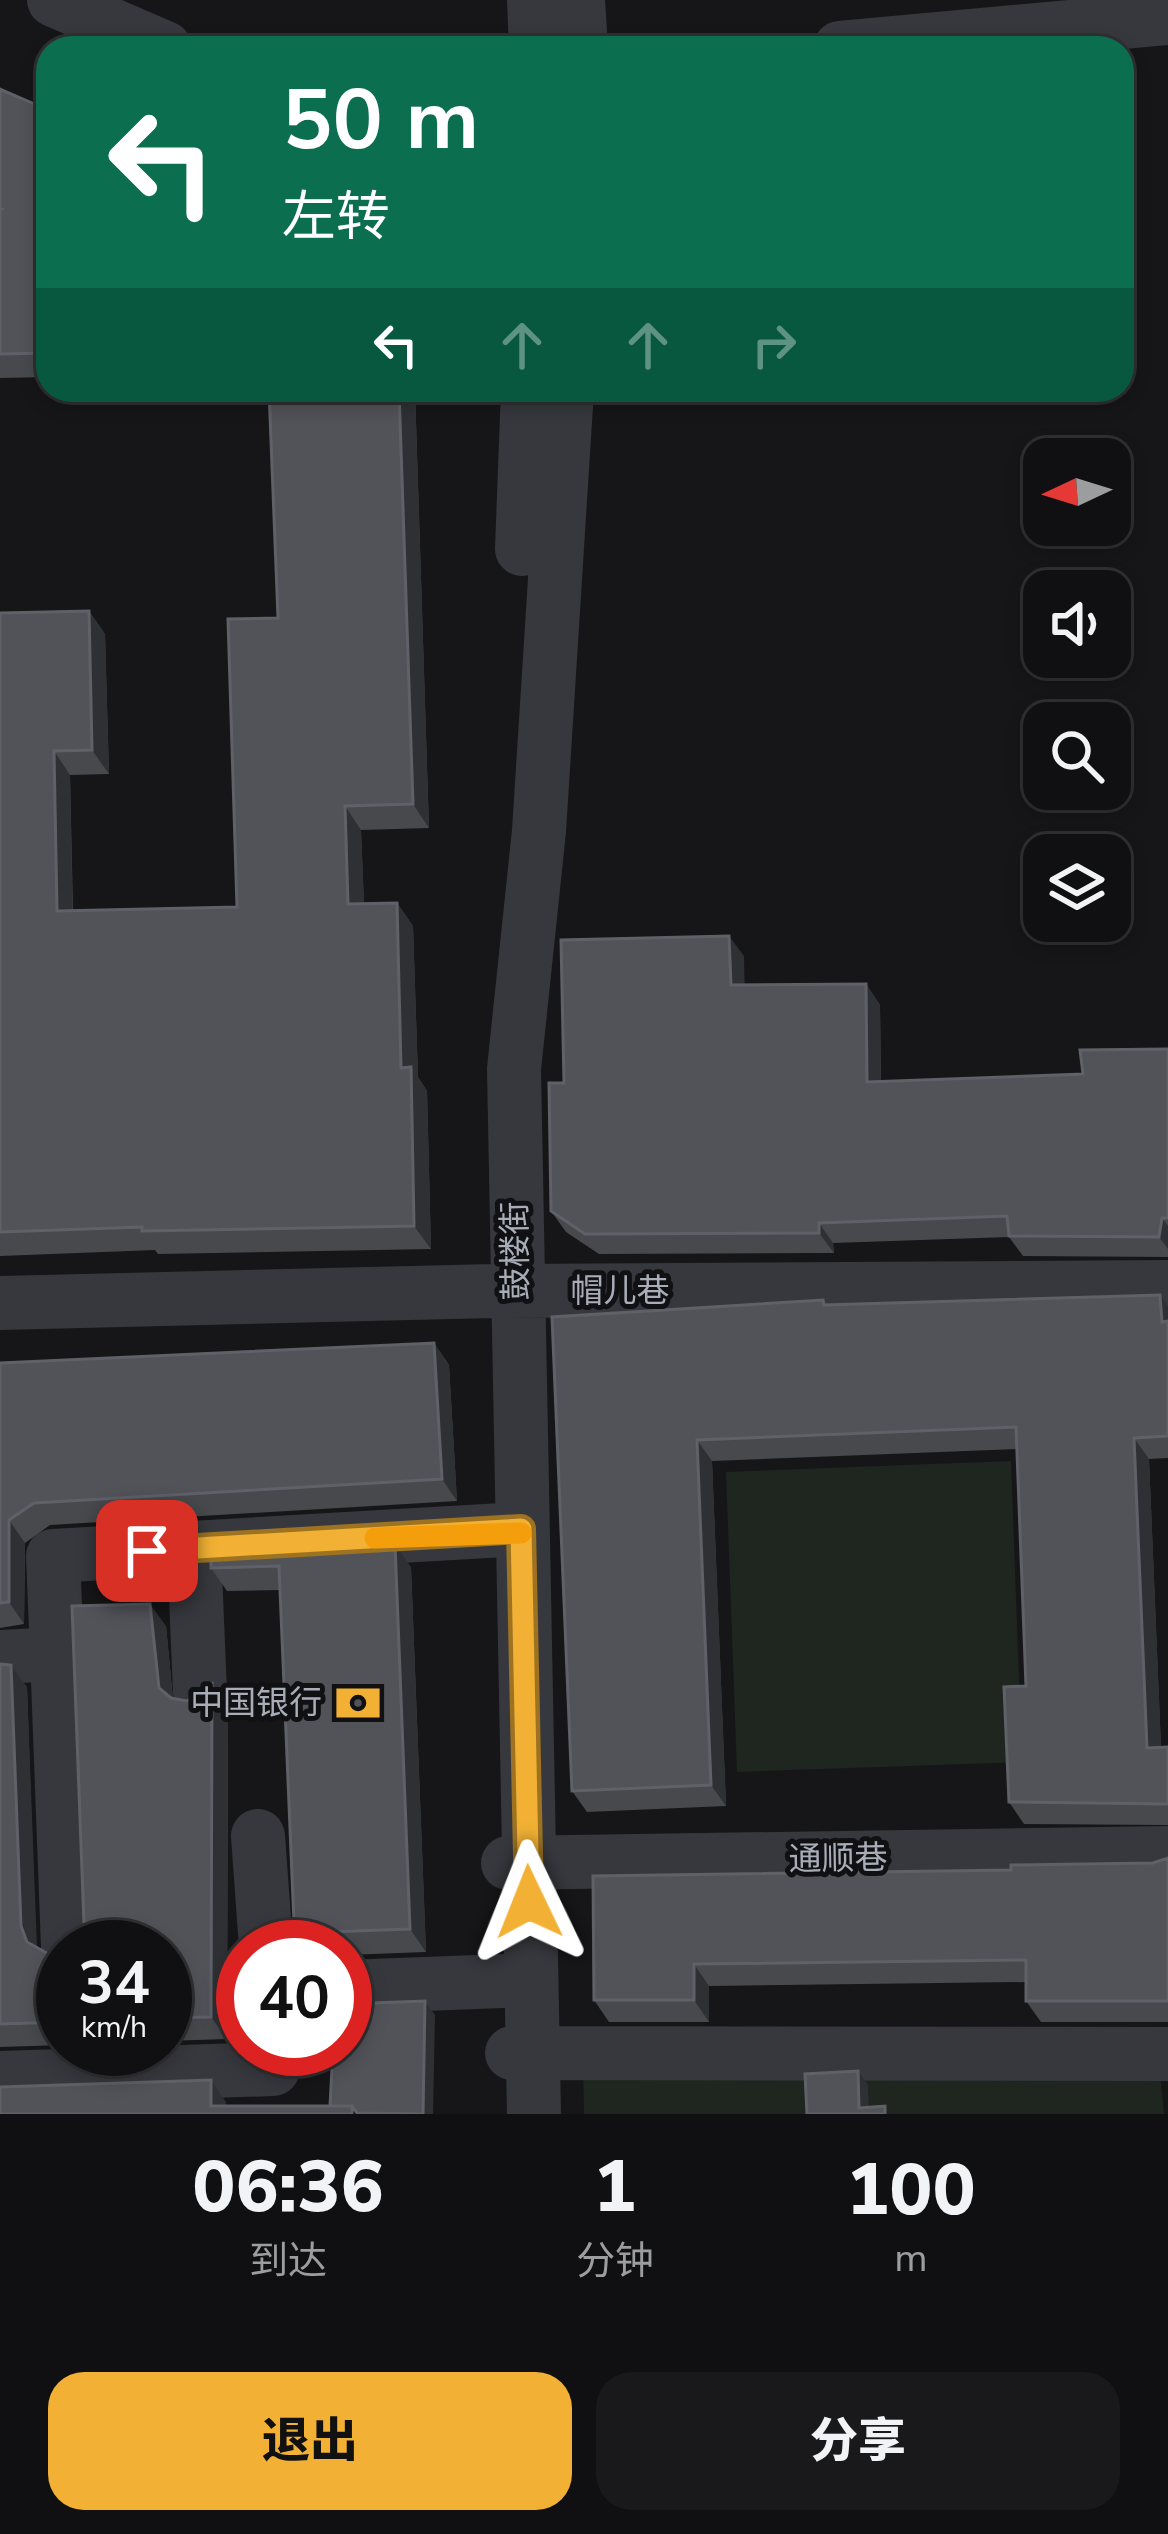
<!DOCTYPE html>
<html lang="zh">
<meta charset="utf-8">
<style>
:root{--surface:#101012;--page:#19191b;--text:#f1f3f6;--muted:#9c9d9f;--line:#303032;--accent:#f2b134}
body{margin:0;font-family:"Nunito Sans","Noto Sans SC",sans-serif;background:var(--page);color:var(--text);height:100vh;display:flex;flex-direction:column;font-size:45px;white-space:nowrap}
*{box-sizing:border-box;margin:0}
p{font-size:39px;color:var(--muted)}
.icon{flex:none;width:66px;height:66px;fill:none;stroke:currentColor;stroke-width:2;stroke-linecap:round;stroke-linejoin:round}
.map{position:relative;height:2114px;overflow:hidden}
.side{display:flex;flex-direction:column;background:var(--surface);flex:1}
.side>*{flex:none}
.top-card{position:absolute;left:36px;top:36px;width:1098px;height:366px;border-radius:36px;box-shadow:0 6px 18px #0003,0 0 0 3px var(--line);background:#0b6e4f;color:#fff;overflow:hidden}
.needle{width:78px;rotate:266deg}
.controls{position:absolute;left:1023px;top:438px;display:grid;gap:24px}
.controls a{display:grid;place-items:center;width:108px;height:108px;border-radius:24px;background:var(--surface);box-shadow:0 6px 18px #0003,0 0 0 3px var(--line);font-size:60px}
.speed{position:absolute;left:36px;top:1920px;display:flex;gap:24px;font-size:60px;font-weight:700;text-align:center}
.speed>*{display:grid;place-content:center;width:156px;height:156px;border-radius:50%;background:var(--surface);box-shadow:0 6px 18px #0003,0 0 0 3px var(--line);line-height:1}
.speed small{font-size:30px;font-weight:400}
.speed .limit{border:18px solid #d22;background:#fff;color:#111}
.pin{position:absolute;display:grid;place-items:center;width:102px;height:102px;color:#fff;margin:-51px;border-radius:24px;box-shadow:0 6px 18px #0006}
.me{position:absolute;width:132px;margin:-66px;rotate:358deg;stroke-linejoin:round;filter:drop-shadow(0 0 9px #0008)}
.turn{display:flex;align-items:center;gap:42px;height:252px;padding:0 48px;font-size:54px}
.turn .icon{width:156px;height:156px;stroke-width:2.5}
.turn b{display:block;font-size:84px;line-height:102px}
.lanes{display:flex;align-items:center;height:114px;padding:0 48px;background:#0003;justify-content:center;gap:60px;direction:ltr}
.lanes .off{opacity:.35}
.eta{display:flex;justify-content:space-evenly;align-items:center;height:204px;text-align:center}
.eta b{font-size:72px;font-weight:800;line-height:84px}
.primary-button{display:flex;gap:24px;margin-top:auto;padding:24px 48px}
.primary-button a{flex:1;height:138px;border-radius:36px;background:var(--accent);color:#111;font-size:48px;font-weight:800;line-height:138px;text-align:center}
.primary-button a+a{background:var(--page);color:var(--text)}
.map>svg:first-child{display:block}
</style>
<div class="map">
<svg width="1168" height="2114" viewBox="0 0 1168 2114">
<rect width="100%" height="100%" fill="#161618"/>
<path fill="#1e261f" d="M 1011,1461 L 1022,1762 L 737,1772 L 726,1472 Z
M 583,2068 L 1160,2074 L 1164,2114 L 584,2114 Z"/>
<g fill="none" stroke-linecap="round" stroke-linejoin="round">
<path stroke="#37383d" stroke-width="54" d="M 54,0 L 165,48
M 534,0 L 536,48
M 578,0 L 581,48
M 840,48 L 1168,18
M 522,549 L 528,390
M 0,1303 L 494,1291 L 1168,1287
M 194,1549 L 200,1692
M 57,1654 L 68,1947
M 0,1657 L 57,1654 L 53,1556 L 521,1529
M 258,1836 L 266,1947
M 508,1863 L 1168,1853
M 345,1987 L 531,1980
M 512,2053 L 1168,2054
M 0,2078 L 273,2069 L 272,2049
M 534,2114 L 514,1069 L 539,831 L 567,390"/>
</g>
<path fill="#47494d" d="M 0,89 L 48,110 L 48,377 L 0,378 Z
M 269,390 L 415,390 L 429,828 L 361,830 L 364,904 L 397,903 L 413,926 L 418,1077 L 427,1091 L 431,1249 L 158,1254 L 155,1250 L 0,1256 L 0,613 L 89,611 L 105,634 L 109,774 L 70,775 L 73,911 L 237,907 L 278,618 Z
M 744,956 L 744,985 L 866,984 L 880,1005 L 881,1082 L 1083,1074 L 1168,1049 L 1168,1257 L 1023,1256 L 1009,1237 L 833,1243 L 834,1253 L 599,1254 L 566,1232 L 551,1211 L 564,1083 Z
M 827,1305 L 1168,1307 L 1168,1458 L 1149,1459 L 1161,1748 L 1168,1747 L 1168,1825 L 1024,1824 L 1009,1802 L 1026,1686 L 1017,1449 L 712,1461 L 726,1806 L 587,1812 L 572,1791 L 552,1317 Z
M 434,1343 L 449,1365 L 457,1501 L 50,1525 L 25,1543 L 24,1624 L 0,1628 L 0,1363 Z
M 211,1554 L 411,1567 L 426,1952 L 345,1955 L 345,1947 L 295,1947 L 280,1590 L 227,1591 L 211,1568 Z
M 166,1626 L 173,1699 L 187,1701 L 212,1684 L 228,1707 L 227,2039 L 165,2041 L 165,1947 L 84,1924 Z
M 0,1664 L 27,1687 L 36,1948 L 52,1956 L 63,1953 L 63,2045 L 0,2047 Z
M 1168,1858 L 1168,2022 L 1041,2022 L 1026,2001 L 1026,1982 L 709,1986 L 709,2022 L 609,2022 L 594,2000 L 593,1876 L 1011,1870 L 1153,1863 Z"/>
<path fill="#2f3033" d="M 399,390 L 415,390 L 429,828 L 413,804 Z
M 89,611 L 105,634 L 109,774 L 92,750 Z
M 54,751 L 70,775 L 73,935 L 57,911 Z
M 345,806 L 361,830 L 365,928 L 348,904 Z
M 397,903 L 413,926 L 418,1077 L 427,1091 L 431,1249 L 414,1226 L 401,1068 Z
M 729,936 L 744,956 L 745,1005 L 731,985 Z
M 866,984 L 880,1005 L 881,1103 L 867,1082 Z
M 1162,1218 L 1168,1226 L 1168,1249 L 1159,1237 Z
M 819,1223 L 833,1243 L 834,1253 L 819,1233 Z
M 1160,1295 L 1168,1307 L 1168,1330 L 1162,1322 Z
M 434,1343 L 449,1365 L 457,1501 L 442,1479 Z
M 1134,1438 L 1149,1459 L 1162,1769 L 1147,1748 Z
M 697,1440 L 712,1461 L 726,1806 L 711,1785 Z
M 9,1520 L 25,1543 L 24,1624 L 9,1602 Z
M 395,1544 L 411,1567 L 426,1952 L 410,1929 Z
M 150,1604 L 166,1626 L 174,1710 L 159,1688 Z
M 11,1665 L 27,1687 L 37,1948 L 27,1942 L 21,1926 Z
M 212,1684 L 228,1707 L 227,2039 L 211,2017 Z
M 694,1964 L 709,1986 L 709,2022 L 694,2000 Z
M 425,2001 L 435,2015 L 433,2114 L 423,2114 Z
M 858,2071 L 868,2085 L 869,2114 L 859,2108 Z
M 211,2080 L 226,2102 L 226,2114 L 211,2106 Z"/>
<path fill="#525359" stroke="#5f6168" stroke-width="3" d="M 0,89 L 48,110 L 48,353 L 0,354 L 0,210 L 2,209 L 0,208 Z
M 269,390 L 399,390 L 413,804 L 345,806 L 348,904 L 397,903 L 401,1068 L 411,1067 L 414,1226 L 142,1231 L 142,1227 L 0,1232 L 0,613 L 89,611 L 92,750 L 54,751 L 57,911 L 237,907 L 228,619 L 278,618 Z
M 729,936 L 731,985 L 866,984 L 867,1082 L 1083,1074 L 1080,1050 L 1168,1049 L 1168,1218 L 1162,1218 L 1159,1237 L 1009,1236 L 1007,1216 L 819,1223 L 819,1233 L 585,1234 L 551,1211 L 549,1083 L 564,1083 L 561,940 Z
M 1160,1295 L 1162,1322 L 1168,1321 L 1168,1436 L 1134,1438 L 1147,1748 L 1168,1747 L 1168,1804 L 1009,1802 L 1004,1687 L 1026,1686 L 1016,1427 L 697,1440 L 711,1785 L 572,1791 L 552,1317 L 823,1300 L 824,1305 Z
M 434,1343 L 442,1479 L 34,1503 L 9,1520 L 9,1602 L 0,1603 L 0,1363 Z
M 395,1544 L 410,1929 L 328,1932 L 299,1947 L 295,1947 L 279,1566 L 211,1568 L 211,1554 Z
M 150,1604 L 159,1688 L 171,1698 L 187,1701 L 212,1684 L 211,2017 L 165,2018 L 165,1947 L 72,1947 L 84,1924 L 72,1606 Z
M 0,1664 L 11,1665 L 21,1926 L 27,1942 L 52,1956 L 63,1953 L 63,2022 L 0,2024 Z
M 1168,1858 L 1168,2001 L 1026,2001 L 1026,1960 L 694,1964 L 694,2000 L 594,2000 L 593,1876 L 1011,1870 L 1011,1865 L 1153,1863 Z
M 425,2001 L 423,2114 L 357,2113 L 352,2106 L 330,2106 L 333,2049 L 345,2049 L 345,2004 Z
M 858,2071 L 859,2108 L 885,2106 L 885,2114 L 807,2114 L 805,2074 Z
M 211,2080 L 211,2106 L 352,2106 L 352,2114 L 0,2114 L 0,2087 Z"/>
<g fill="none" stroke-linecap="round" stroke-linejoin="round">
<g stroke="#9d7322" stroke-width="30">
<path id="route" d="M 147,1551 L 521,1529 L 529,1902"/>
</g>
<use href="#route" stroke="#f2b134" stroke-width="21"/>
<path stroke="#f59e0b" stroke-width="21" d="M 375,1538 L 521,1533"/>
</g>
<defs>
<g id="bank-bare" transform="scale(3.6)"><path d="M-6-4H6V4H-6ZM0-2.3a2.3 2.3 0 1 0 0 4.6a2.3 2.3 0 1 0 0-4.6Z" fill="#f2b134" stroke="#111113" stroke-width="2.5" paint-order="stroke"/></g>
</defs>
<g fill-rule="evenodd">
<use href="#bank-bare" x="358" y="1703"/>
</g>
<g text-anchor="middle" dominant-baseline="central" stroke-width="10" stroke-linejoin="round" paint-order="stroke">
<g font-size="33" fill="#a8adb8" stroke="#111113">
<text transform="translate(516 1251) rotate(-91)">鼓楼街</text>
<text x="620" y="1291">帽儿巷</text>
<text transform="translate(838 1859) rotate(-1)">通顺巷</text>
</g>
<g font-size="33" fill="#a8adb8" stroke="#111113" text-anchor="end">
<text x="322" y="1703">中国银行</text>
</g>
</g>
</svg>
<div class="controls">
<a><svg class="needle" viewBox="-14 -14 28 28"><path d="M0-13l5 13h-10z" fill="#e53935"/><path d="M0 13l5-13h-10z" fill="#9c9d9f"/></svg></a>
<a><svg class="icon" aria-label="sound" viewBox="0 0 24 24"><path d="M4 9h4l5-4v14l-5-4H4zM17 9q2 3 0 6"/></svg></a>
<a><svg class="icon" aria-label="search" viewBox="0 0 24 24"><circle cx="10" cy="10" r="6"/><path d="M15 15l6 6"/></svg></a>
<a><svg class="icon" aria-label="layers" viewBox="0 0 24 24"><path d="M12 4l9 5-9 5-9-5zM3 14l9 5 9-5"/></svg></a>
</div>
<div class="speed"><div>34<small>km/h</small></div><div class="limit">40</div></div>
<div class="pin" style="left:147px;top:1551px;background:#d93025"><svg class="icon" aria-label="arrive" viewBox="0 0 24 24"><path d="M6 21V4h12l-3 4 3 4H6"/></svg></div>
<svg class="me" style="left:529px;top:1902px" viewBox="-20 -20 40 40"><path d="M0-17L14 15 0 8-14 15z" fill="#f2b134" stroke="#fff" stroke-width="4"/></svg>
<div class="top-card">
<div class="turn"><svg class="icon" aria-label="left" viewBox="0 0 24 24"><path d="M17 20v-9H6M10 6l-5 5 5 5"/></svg><div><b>50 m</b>左转</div></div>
<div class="lanes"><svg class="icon" aria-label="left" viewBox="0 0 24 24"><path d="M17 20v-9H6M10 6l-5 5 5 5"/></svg><svg class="icon off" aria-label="ahead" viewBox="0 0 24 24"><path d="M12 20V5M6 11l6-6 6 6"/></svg><svg class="icon off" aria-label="ahead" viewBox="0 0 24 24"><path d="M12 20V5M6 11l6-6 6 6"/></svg><svg class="icon off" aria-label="right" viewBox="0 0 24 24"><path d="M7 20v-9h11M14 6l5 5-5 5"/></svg></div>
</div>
</div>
<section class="side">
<div class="eta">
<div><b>06:36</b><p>到达</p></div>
<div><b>1</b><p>分钟</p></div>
<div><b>100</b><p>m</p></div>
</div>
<div class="primary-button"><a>退出</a><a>分享</a></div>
</section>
